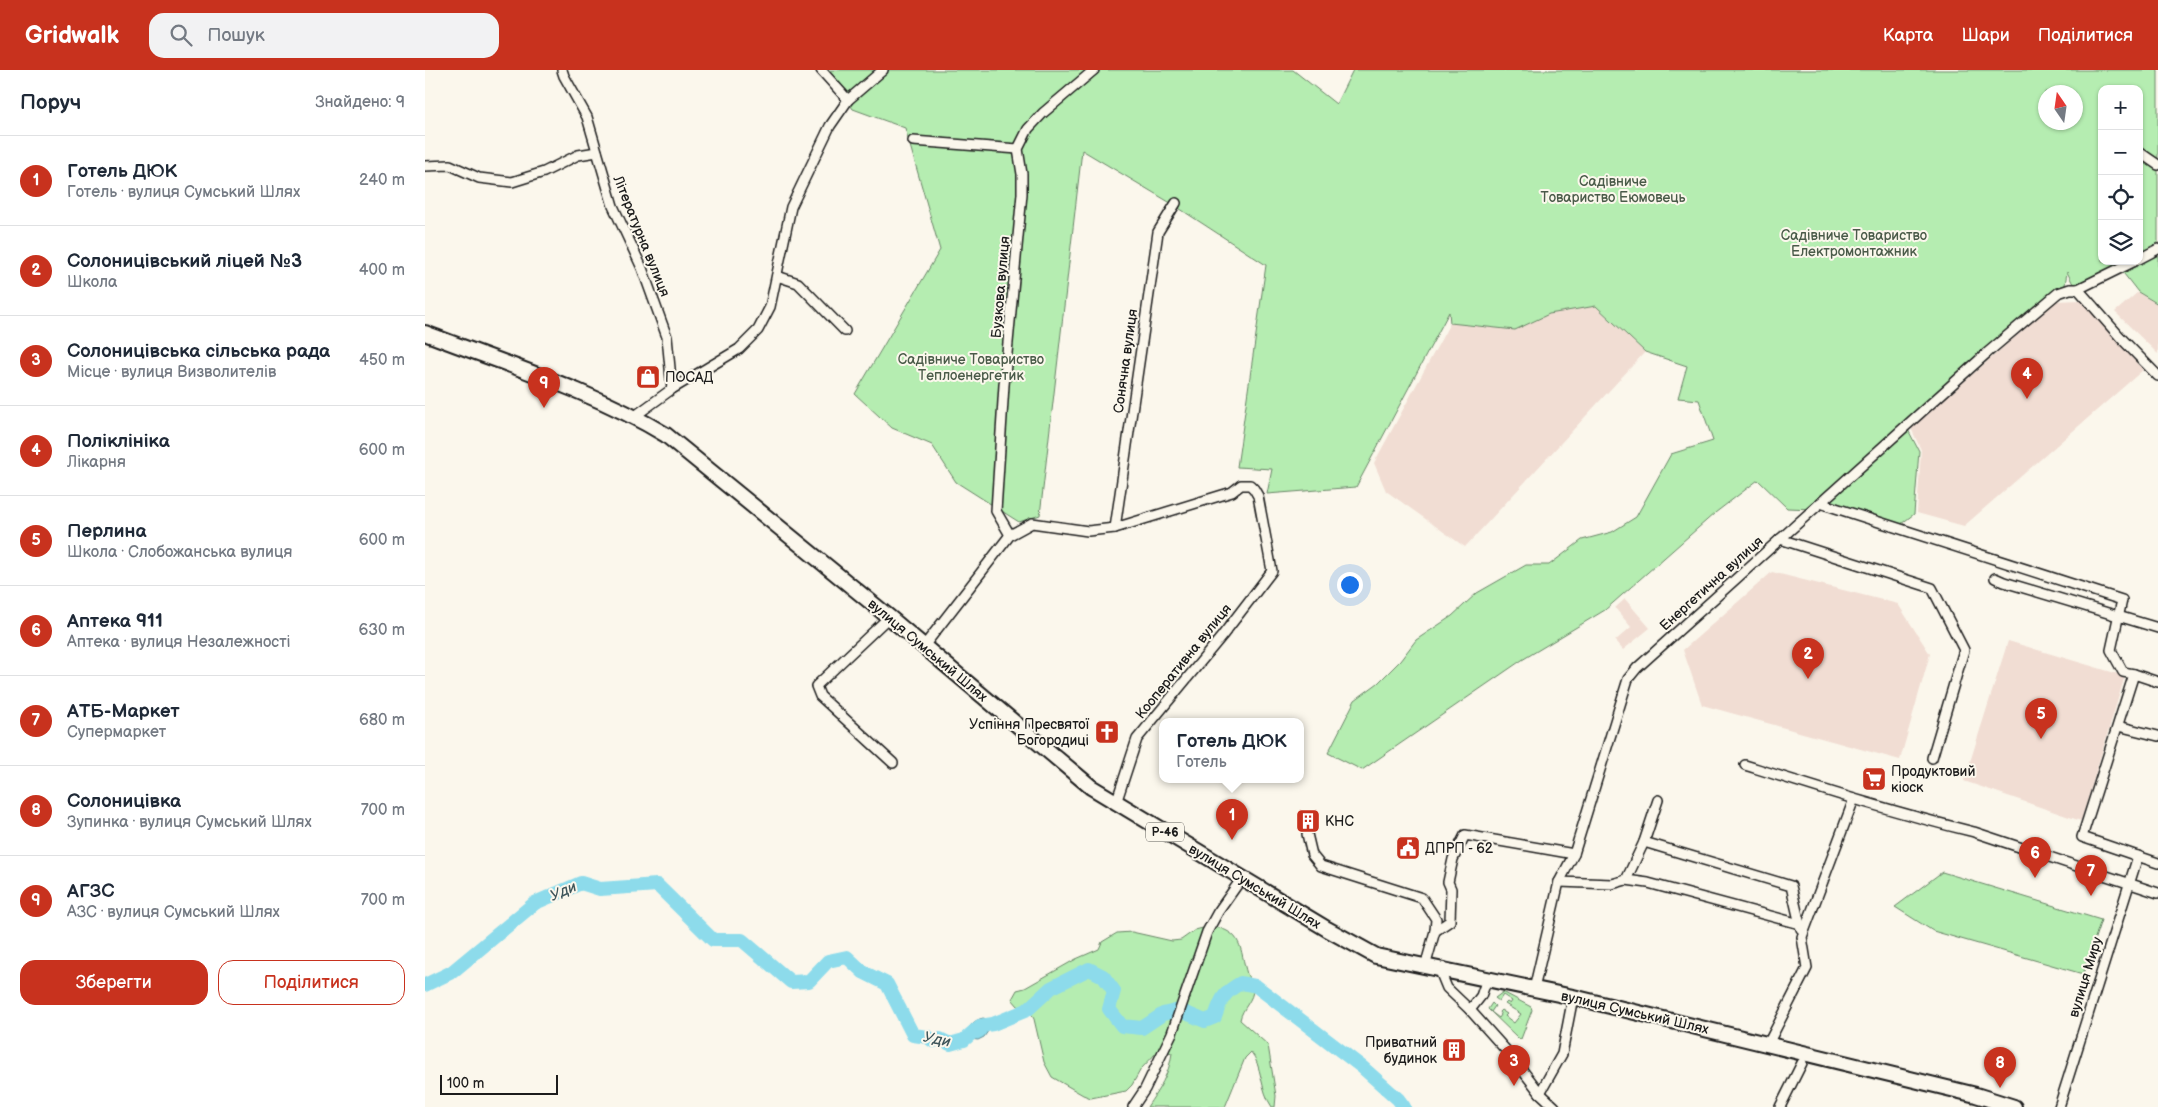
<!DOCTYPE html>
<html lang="uk">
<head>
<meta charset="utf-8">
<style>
  :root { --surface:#fff; --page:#f2f2f3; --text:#1f2937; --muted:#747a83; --line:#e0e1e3; --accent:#c8321e }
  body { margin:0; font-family:"Balsamiq Sans",sans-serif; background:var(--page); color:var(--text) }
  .controls { position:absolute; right:15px; top:15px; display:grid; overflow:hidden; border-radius:10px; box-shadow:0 1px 4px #0004 }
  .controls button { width:45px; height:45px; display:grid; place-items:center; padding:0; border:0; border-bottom:1px solid var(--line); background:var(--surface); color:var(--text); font:25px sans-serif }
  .compass { position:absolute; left:1613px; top:15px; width:45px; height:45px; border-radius:50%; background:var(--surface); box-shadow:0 1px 4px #0004; rotate:347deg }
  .scale { position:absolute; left:15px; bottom:12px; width:118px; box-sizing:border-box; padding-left:5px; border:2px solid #1c1c1c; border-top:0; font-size:14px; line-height:18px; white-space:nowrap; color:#1c1c1c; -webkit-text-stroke:4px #fbf7ec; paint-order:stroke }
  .you { position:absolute; left:924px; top:514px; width:18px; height:18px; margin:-12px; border:4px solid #fff; border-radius:50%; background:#1a73e8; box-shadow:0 0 0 8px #1a73e833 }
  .badge { display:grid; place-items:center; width:32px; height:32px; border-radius:50%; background:var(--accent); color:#fff; font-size:16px; font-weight:700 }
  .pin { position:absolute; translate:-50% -41px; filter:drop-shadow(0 1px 2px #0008) }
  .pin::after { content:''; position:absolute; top:26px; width:18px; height:15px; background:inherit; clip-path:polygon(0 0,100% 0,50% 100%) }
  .popup { position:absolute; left:734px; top:648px; width:145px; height:65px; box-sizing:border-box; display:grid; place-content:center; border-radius:10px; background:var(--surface); filter:drop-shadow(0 1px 4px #0005); font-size:16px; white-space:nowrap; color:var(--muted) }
  .popup b { font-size:19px; color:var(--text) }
  .popup::after { content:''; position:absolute; left:50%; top:100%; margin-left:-10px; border:10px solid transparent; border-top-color:var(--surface) }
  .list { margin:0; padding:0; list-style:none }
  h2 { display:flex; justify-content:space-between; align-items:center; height:65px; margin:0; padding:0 20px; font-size:21px }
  h2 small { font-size:16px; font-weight:400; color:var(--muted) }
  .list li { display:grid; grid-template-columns:32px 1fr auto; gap:15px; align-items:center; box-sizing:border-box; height:90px; padding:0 20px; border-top:1px solid var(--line) }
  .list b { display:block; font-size:19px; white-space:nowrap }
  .list p { margin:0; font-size:16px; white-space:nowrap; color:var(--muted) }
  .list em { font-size:16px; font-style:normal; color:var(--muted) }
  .actions { display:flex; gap:10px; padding:15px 20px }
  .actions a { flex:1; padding:11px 0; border:1px solid var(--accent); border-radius:15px; text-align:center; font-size:18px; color:var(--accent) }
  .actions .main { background:var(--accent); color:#fff }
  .icon { flex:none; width:28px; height:28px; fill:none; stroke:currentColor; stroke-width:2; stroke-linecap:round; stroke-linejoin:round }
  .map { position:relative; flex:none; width:1733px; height:1037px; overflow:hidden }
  header { display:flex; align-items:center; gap:30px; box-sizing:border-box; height:70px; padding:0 25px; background:var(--accent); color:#fff }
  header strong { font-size:24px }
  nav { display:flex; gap:28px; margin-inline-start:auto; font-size:18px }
  .search { width:350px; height:45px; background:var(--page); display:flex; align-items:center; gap:12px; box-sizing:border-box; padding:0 18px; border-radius:15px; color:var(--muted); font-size:19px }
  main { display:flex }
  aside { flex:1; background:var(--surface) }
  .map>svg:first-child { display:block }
</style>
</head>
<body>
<header>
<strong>Gridwalk</strong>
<div class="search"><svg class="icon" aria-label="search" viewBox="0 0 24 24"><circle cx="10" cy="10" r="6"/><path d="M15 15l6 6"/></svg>Пошук</div>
<nav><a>Карта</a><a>Шари</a><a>Поділитися</a></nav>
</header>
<main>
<aside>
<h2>Поруч<small>Знайдено: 9</small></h2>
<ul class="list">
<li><span class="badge">1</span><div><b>Готель ДЮК</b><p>Готель · вулиця Сумський Шлях</p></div><em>240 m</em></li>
<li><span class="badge">2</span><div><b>Солоницівський ліцей №3</b><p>Школа</p></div><em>400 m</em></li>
<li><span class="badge">3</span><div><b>Солоницівська сільська рада</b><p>Місце · вулиця Визволителів</p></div><em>450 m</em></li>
<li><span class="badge">4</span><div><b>Поліклініка</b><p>Лікарня</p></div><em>600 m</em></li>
<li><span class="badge">5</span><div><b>Перлина</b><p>Школа · Слобожанська вулиця</p></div><em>600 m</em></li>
<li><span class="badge">6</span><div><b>Аптека 911</b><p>Аптека · вулиця Незалежності</p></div><em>630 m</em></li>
<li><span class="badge">7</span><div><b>АТБ-Маркет</b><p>Супермаркет</p></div><em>680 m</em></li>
<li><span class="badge">8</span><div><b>Солоницівка</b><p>Зупинка · вулиця Сумський Шлях</p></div><em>700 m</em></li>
<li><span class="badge">9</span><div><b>АГЗС</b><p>АЗС · вулиця Сумський Шлях</p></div><em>700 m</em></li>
</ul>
<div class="actions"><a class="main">Зберегти</a><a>Поділитися</a></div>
</aside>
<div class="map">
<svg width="1733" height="1037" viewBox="0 0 1733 1037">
  <rect width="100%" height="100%" fill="#fbf7ec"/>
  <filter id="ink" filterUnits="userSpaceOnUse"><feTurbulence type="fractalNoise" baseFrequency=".02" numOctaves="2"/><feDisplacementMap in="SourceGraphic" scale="10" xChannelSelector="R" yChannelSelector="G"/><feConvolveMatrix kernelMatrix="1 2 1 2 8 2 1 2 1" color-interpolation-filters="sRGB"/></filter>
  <g filter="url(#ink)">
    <g fill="#f1ddd3">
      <polygon points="1713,222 1733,234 1733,284 1690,242"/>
      <polygon points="1656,230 1718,300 1539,456 1492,443 1496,380 1486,358 1631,231"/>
      <polygon points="1171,236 1220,282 1040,477 961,421 949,393 1025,253 1090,260 1124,244"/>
      <polygon points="1347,502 1473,534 1505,584 1475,690 1277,635 1258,580"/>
      <polygon points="1200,529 1225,558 1198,580 1190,571 1206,557 1190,538"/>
      <polygon points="1583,571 1700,606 1656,751 1539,711"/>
    </g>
    <g fill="#b5edb1" stroke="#688466" fill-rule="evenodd">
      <path d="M 402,0 L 868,0 L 911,34 L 928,0 L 1733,0 L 1733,234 L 1713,222 L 1692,195 L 1691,201 L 1649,216 L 1642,202 L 1640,215 L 1479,352 L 1494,381 L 1489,444 L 1476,454 L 1418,440 L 1362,438 L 1333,410 L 1290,443 L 1180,540 L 1097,590 L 937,700 L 903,683 L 930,630 L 953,613 L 975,591 L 991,570 L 1027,546 L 1052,523 L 1101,495 L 1124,495 L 1157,470 L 1187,462 L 1211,447 L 1246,384 L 1288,371 L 1274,330 L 1253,328 L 1262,296 L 1220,282 L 1171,236 L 1124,244 L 1090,260 L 1025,253 L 1024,242 L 931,417 L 842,424 L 847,399 L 812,397 L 841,195 L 749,135 L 657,80 L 615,445 L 594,452 L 531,412 L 507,375 L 467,358 L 430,324 L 515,180 L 480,58 L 428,39 ZM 1677,19 L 1714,19 L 1714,191 L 1677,191 ZM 1620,22 L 1650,22 L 1650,52 L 1620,52 Z"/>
      <polygon points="1517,802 1676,850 1658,904 1508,861 1470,837"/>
      <path d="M 786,856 C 819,862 814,878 822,904 C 824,909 828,913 828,918 C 829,930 817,938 815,950 L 843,975 L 851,1026 L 850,1037 L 847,1037 C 835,1020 837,995 826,982 L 820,988 L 800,1037 L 722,1037 C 734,1019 744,1005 747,983 L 734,980 L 716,999 L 707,1015 L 701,1021 L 666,1028 L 658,1025 L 627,1007 L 619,992 L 609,949 L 605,942 L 593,936 L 587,929 L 592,920 L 600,918 L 651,889 L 674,879 L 677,872 L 692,863 L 707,862 L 747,871 L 756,870 L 770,860 Z"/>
      <polygon points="1078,922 1106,937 1107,940 1096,969 1093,968 1063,939 1067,933 1070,936 1066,942 1074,948 1076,945 1074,942 1076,940 1082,944 1080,946 1089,953 1096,944 1080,934 1082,932 1085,934 1087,931 1078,925 1074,931 1070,928"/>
    </g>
    <path fill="#8ddbeb" stroke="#608f98" d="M 558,948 L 566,950 L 568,954 L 559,967 L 553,970 L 545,969 L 541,963 C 545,955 549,950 558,948 Z"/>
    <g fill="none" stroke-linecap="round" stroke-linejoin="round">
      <path stroke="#8ddbeb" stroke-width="14" d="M 0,915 L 27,902 L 110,833 L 156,813 L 175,819 L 232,815 L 288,870 L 317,870 L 366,912 L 384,911 L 403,891 L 422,887 L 438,902 L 462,914 L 488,965 L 503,967 L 508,971 L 515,969 L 525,974 L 539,970 L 555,956 L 568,954 L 602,940 L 626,918 L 664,899 L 678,906 L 689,921 L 684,939 L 697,956 L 717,958 L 738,944 L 754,940 L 780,951 L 790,947 C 796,929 799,922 816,913 L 831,916 L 937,997 L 973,1029 L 979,1037"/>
      <defs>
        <g id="minor">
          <polyline points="137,0 139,6 162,47 188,136 217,198 242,267 247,319"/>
          <polyline points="396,0 423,30"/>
          <polyline points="488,71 593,79"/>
          <polyline points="1714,82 1733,95"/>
          <polyline points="0,96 25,95 54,108 87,112 119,102 153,85 172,82"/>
          <polyline points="1714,189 1733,179"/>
          <polyline points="352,206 373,213 420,261"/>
          <polyline points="1653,219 1696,268 1733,306"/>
          <polyline points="210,346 247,319 314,279 333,260 345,237 366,137 405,56 423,30 458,0"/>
          <polyline points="1395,433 1697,530 1686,580 1698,602 1709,604 1657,767 1733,793"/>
          <polyline points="690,458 733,162 751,133"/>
          <polyline points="585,465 571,441 579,315 597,124 597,104 593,79 603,59 618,43 669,0"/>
          <polyline points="1355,469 1507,518 1539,580 1507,688"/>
          <polyline points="1570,508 1579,512 1733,558"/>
          <polyline points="464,547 391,616 395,626 468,693"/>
          <polyline points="499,576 585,465 607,453 663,461 690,458 807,422 816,415 825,415 829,419 833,426 847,501 797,566 712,669 691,733"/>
          <polyline points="1709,604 1733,612"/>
          <polyline points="1693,656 1733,666"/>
          <path d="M 1320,695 C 1396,719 1471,743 1549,762 L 1733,823"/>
          <polyline points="882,764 887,785 896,796 997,828 1011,849 1010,861 1000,897"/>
          <polyline points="1219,772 1366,816 1376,859"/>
          <polyline points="1201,810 1219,772 1233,730"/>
          <polyline points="1134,812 1187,814 1201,810 1223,813 1375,854"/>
          <polyline points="1010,861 1025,851 1026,819 1023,812 1028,789 1040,765 1149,784"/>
          <polyline points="1015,901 1022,918 1045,940 1088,988 1115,1023 1130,1037"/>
          <polyline points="1109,919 1134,812 1149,784 1203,609 1212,598 1562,283 1633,223 1645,219 1653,219 1710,191"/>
          <polyline points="1045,940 1056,926 1062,909"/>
          <polyline points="1343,974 1382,898 1377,867 1429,729"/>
          <polyline points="1115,1023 1137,984 1148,927"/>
          <polyline points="708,1037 720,1019 747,963 782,862 793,842 817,808"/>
          <polyline points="1355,1037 1377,993"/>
          <polyline points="1634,1037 1713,786"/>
        </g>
        <path id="primary" d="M 0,263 C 80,294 168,321 241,365 L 464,547 L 666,717 L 902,859 L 951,886 L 1148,927 L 1551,1025 L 1589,1037"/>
      </defs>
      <use href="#minor" stroke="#1c1c1c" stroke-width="12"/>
      <use href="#primary" stroke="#1c1c1c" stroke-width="18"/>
      <use href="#minor" stroke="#fbf7ec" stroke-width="9"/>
      <use href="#primary" stroke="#fbf7ec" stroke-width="14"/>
    </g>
  </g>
  <defs>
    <symbol id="shop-square" viewBox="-11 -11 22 22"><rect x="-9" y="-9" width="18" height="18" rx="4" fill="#c8321e" stroke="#fbf7ec"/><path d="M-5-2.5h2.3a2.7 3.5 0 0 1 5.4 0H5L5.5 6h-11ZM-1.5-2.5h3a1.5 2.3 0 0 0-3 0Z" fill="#fff"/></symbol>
    <symbol id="church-square" viewBox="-11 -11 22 22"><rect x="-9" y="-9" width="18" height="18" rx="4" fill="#c8321e" stroke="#fbf7ec"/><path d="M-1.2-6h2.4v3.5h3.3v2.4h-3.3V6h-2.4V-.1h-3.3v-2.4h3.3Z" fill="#fff"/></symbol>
    <symbol id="supermarket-square" viewBox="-11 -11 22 22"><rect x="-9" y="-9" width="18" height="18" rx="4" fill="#c8321e" stroke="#fbf7ec"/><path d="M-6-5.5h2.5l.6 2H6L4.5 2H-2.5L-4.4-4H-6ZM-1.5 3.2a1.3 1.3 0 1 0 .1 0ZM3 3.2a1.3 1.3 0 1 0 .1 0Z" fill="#fff"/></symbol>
    <symbol id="building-square" viewBox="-11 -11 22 22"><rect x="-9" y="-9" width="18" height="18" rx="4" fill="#c8321e" stroke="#fbf7ec"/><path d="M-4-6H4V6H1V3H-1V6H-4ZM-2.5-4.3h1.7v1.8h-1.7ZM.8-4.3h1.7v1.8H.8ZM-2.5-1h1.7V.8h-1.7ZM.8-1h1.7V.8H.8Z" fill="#fff"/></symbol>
    <symbol id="civic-square" viewBox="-11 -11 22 22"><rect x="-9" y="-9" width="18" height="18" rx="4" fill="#c8321e" stroke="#fbf7ec"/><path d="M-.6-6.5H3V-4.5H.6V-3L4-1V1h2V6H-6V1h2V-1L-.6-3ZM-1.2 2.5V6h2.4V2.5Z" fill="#fff"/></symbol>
  </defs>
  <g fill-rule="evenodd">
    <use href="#shop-square" x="209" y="293" width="28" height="28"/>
    <use href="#church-square" x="668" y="648" width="28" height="28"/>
    <use href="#supermarket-square" x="1435" y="695" width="28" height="28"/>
    <use href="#building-square" x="869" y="737" width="28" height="28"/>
    <use href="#civic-square" x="969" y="764" width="28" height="28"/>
    <use href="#building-square" x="1015" y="966" width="28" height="28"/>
  </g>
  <g text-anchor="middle" stroke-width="4" stroke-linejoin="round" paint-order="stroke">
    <rect fill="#fbf7ec" stroke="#5f5e5a" stroke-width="1" x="721" y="752.5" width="38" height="19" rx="4"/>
    <g font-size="12" font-weight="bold" fill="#1c1c1c">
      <text x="740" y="766">Р-46</text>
    </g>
    <g font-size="14" fill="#4a5b49" stroke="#fbf7ec">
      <text x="1188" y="116">Садівниче<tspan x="1188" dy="16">Товариство Еюмовець</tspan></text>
      <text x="1429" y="170">Садівниче Товариство<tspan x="1429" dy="16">Електромонтажник</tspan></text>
      <text x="546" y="294">Садівниче Товариство<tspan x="546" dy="16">Теплоенергетик</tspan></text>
    </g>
    <g font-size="14" fill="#1c1c1c" stroke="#fbf7ec">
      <text transform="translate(217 166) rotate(68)" y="5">Літературна вулиця</text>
      <text transform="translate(575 217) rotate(-85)" y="5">Бузкова вулиця</text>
      <text transform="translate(700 291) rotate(-82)" y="5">Сонячна вулиця</text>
      <text transform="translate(1286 513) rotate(-42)" y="5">Енергетична вулиця</text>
      <text transform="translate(503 580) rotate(40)" y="5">вулиця Сумський Шлях</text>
      <text transform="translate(758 591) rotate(-51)" y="5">Кооперативна вулиця</text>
      <text transform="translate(830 816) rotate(31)" y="5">вулиця Сумський Шлях</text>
      <text transform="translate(1660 907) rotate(-73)" y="5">вулиця Миру</text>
      <text transform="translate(1210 942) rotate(13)" y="5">вулиця Сумський Шлях</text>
    </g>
    <g font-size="14" fill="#1c1c1c" stroke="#fbf7ec" text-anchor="start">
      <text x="240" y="312">ПОСАД</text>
      <text x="664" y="659" text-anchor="end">Успіння Пресвятої<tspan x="664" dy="16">Богородиці</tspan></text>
      <text x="1466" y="706">Продуктовий<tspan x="1466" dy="16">кіоск</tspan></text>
      <text x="900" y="756">КНС</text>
      <text x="1000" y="783">ДПРП - 62</text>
      <text x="1012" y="977" text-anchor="end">Приватний<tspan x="1012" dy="16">будинок</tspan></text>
    </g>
    <g font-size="15" font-style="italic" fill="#3e555a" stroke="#fbf7ec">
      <text transform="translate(138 821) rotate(-23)" y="5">Уди</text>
      <text transform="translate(512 969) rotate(11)" y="5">Уди</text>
    </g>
  </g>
</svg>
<div class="controls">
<button>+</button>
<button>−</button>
<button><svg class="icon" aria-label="locate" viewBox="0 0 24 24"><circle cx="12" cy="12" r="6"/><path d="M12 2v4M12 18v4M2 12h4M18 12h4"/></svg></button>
<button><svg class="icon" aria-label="layers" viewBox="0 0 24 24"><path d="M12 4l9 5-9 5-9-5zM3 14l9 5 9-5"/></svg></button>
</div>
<svg class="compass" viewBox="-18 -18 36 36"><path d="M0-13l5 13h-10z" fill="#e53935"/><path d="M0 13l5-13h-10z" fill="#747a83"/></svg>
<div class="scale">100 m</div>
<div class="you"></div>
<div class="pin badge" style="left:807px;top:770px">1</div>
<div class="popup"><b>Готель ДЮК</b>Готель</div>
<div class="pin badge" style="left:1383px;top:609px">2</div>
<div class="pin badge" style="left:1089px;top:1016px">3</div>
<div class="pin badge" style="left:1602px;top:329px">4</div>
<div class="pin badge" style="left:1616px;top:669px">5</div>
<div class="pin badge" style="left:1610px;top:808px">6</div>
<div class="pin badge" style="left:1666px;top:826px">7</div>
<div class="pin badge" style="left:1575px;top:1018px">8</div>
<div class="pin badge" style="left:119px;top:338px">9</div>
</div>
</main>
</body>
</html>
